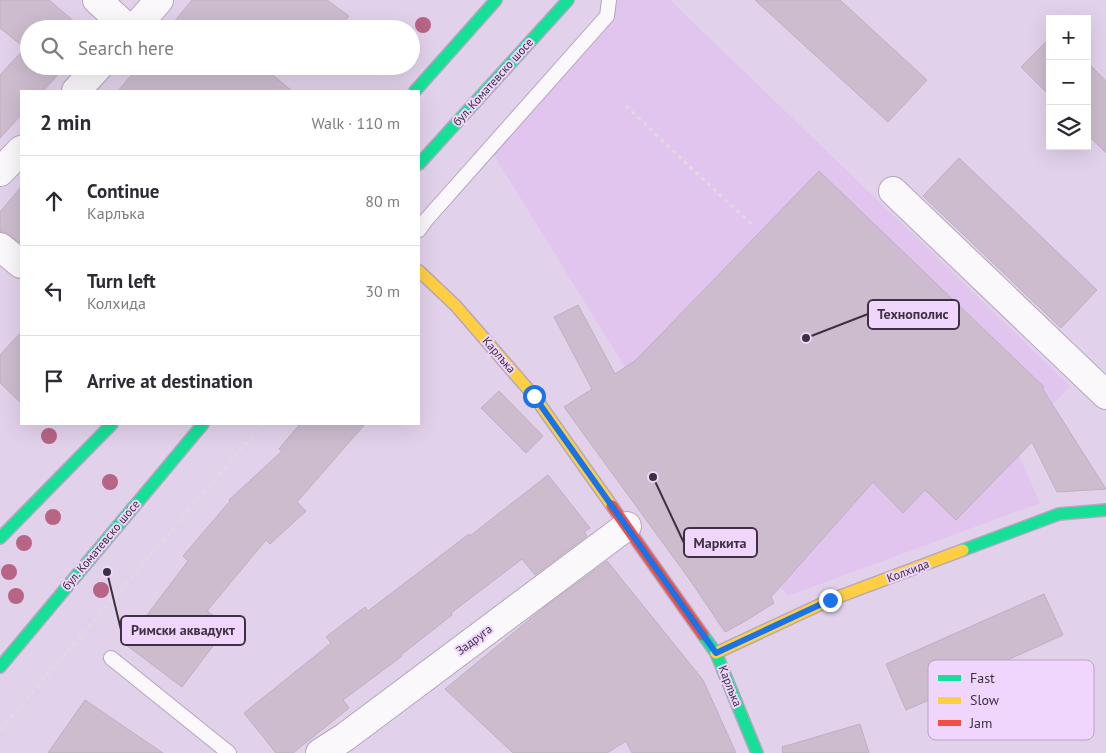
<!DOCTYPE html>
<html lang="en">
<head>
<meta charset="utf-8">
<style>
  :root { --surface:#fff; --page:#f2f2f3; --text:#2b2b33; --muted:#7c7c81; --line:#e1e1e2 }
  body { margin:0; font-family:"PT Sans",sans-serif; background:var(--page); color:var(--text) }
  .controls { position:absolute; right:15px; top:15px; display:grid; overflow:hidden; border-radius:0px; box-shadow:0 5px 20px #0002 }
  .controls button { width:45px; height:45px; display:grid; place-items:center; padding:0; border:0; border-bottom:1px solid var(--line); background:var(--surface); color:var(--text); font:25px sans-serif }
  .stop { position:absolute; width:15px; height:15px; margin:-11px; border:4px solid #1a73e8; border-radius:50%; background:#fff }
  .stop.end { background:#1a73e8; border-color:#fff; box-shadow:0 1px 5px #0008 }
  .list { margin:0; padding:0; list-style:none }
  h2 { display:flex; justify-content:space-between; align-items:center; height:65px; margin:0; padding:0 20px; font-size:21px }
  h2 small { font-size:16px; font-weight:400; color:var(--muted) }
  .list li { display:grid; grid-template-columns:32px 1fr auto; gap:15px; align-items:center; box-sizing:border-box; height:90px; padding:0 20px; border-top:1px solid var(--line) }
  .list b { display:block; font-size:19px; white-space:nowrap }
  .list p { margin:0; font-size:16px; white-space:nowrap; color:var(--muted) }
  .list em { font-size:16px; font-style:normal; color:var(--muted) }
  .icon { flex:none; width:28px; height:28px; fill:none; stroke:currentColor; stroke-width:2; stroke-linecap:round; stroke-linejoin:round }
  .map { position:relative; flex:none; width:1106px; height:753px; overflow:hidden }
  .search { position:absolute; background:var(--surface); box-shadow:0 5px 20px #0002; left:20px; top:20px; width:400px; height:55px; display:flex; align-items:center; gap:12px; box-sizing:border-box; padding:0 18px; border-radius:28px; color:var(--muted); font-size:19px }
  .panel { position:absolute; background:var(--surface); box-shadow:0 5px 20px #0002; left:20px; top:90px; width:400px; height:335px; border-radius:0px }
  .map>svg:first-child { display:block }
</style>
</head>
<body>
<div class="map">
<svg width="1106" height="753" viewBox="0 0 1106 753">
  <rect width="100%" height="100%" fill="#e2d1eb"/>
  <polygon fill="#e1c5ee" points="618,0 670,0 1070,386 1015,447 1040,503 788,596 694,479 492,152"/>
  <g fill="#ccbcce" stroke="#bfafc1">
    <polygon points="0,0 49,0 83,29 29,29 29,66 66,66 43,91 21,91 21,115 0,138 0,75 25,48 0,28"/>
    <polygon points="192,0 327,0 349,16 339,29 168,29"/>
    <polygon points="755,0 840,0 927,80 888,122"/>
    <polygon points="1050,38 1050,96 1021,67"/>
    <polygon points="1087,62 1106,81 1106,153 1087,134"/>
    <polygon points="139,66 262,66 292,91 118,91"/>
    <polygon points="959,158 1097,290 1061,328 923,196"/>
    <polygon points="819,171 1044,387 1042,388 1106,489 1057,492 1032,442 956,520 925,490 903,513 873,482 771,597 774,603 742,623 725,632 690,580 564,407 592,389 554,317 578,305 615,374 636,360"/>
    <polygon points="21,187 21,244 10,235 0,231 0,212"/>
    <polygon points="21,332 21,403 0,383 0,355"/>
    <polygon points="499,391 543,436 526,453 481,408"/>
    <polygon points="300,424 365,424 297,502 306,511 270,544 266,540 207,611 228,626 182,687 125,644 188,561 183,556 230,501 229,500 282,451 279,449"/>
    <polygon points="548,475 590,528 584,532 587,536 535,575 522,559 451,613 452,615 401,655 402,656 343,700 349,708 293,753 276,753 244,713 331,643 326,637 365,607 368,611 469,534 470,536"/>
    <polygon points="607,561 703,680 736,753 632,753 626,741 607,753 513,753 445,689 546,606"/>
    <polygon points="1044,594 1063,635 943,689 945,693 906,710 886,664"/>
    <polygon points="85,700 163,753 48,753"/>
    <polygon points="860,724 869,753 783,753 782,747"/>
  </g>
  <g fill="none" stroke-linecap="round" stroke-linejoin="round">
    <defs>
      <g id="lane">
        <polyline points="419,230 426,220 607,16 609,0"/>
        <polyline points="111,658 229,753"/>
      </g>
      <g id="street">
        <polyline points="97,0 129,29"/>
        <polyline points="134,29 159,0"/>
        <polyline points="76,91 99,66"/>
        <polyline points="0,172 21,150"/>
        <polyline points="893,191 1106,395"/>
        <polyline points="0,247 21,264"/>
        <polyline points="320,753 345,737 627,526"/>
      </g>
      <g id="fast">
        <polyline points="415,91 496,0"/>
        <polyline points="419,164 568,0"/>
        <polyline points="0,538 112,424"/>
        <polyline points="963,550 1059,514 1106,510"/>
        <polyline points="703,635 716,653 757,753"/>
        <polyline points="0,667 203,424"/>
      </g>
      <g id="slow">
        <polyline points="419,271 456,306 534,396 612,506"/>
        <polyline points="716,653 830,600 963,550"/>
      </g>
      <polyline id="jam" points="612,506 703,635"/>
    </defs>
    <use href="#lane" stroke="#b4a6bb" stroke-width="16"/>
    <use href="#street" stroke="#b4a6bb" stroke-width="30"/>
    <use href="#fast" stroke="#b4a6bb" stroke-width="14"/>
    <use href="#slow" stroke="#b4a6bb" stroke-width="14"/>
    <use href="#jam" stroke="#b4a6bb" stroke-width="14"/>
    <g stroke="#dfd9e2" stroke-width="3" stroke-dasharray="4 4" stroke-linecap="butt">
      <polyline points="626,106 725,200 754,226"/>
      <polyline points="80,637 94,646"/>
      <polyline points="0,730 263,424"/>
    </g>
    <use href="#lane" stroke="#fbf8fc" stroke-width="14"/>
    <use href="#street" stroke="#fbf8fc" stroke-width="28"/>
    <use href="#fast" stroke="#16e098" stroke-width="11"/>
    <use href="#slow" stroke="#ffcf43" stroke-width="11"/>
    <use href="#jam" stroke="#f24e42" stroke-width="11"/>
  </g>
  <g fill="#b76485">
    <circle cx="423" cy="25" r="8"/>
    <circle cx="49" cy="436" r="8"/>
    <circle cx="110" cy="482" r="8"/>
    <circle cx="53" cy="517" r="8"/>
    <circle cx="24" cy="543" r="8"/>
    <circle cx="9" cy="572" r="8"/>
    <circle cx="101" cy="590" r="8"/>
    <circle cx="16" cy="596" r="8"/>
  </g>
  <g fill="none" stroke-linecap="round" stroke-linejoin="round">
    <polyline stroke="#1a73e8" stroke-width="6" points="534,396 716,653 830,600"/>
  </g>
  <g text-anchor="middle" stroke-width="4" stroke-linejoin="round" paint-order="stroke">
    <g font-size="12" fill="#3d3043" stroke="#f0d6fc">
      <text transform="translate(493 82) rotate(-48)" y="4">бул. Коматевско шосе</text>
      <text transform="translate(499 355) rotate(49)" y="4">Карлъка</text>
      <text transform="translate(101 545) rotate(-50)" y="4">бул. Коматевско шосе</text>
      <text transform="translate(908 571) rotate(-21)" y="4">Колхида</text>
      <text transform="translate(474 640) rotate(-37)" y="4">Задруга</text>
      <text transform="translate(730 686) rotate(68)" y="4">Карлъка</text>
    </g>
  </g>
  <rect x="928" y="660" width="166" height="80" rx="8" fill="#f0d6fc" stroke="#baa4c4" stroke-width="1"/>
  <rect x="938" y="675" width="23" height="6" fill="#16e098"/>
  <rect x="938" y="697" width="23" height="7" fill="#ffcf43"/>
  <rect x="938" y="720" width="23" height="6" fill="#f24e42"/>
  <g font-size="14" fill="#3d3043">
    <text x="970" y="683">Fast</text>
    <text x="970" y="705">Slow</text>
    <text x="970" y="728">Jam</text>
  </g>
  <path fill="none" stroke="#3d3043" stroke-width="2" d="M806 338L868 314M653 477L684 543M107 572L121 630"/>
  <g fill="#3d3043" stroke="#f0d6fc" stroke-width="2">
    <circle cx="806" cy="338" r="5"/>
    <circle cx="653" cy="477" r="5"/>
    <circle cx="107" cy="572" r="5"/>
  </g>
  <g fill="#f0d6fc" stroke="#3d3043" stroke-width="2">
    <rect x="868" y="300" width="91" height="29" rx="5"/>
    <rect x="684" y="528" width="73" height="29" rx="5"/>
    <rect x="121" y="616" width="124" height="29" rx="5"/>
  </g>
  <g font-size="14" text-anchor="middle" font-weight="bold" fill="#3d3043">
    <text x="913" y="319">Технополис</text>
    <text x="720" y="548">Маркита</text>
    <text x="183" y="635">Римски аквадукт</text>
  </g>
</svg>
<div class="controls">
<button>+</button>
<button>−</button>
<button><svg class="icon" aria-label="layers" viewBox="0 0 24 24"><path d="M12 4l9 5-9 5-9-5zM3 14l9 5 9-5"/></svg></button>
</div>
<div class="stop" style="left:534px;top:396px"></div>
<div class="stop end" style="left:830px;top:600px"></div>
<div class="search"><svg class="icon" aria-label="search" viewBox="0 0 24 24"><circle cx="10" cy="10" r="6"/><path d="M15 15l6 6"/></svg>Search here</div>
<section class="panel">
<h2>2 min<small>Walk · 110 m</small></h2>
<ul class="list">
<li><svg class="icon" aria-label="ahead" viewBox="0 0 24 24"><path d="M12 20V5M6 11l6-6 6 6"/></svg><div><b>Continue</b><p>Карлъка</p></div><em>80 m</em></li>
<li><svg class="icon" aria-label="left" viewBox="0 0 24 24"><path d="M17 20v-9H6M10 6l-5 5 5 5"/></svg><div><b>Turn left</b><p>Колхида</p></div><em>30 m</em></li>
<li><svg class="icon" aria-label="arrive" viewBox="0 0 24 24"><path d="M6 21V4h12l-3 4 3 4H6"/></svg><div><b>Arrive at destination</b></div></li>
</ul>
</section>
</div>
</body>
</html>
